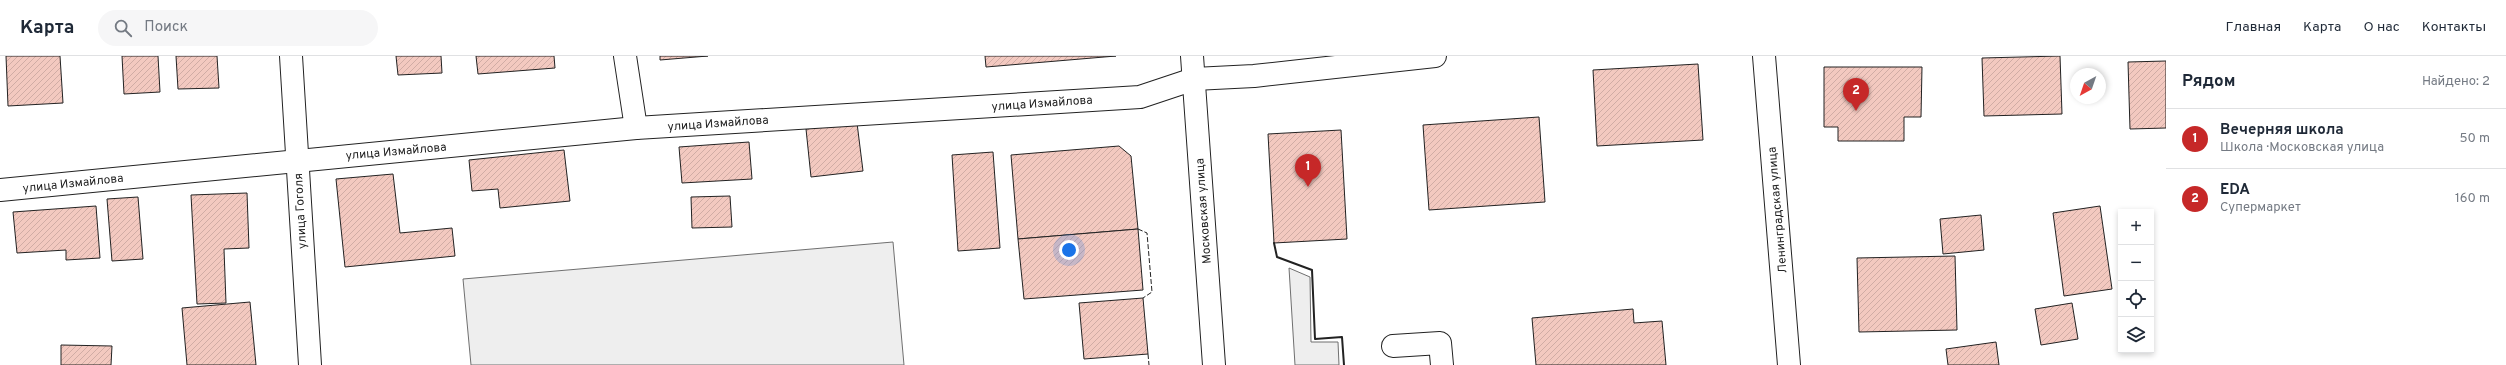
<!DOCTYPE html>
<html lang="ru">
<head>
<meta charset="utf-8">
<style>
  :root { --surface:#fff; --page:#f6f6f7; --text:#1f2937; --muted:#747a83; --line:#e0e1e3; --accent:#c62828 }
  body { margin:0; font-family:Overpass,sans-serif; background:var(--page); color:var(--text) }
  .controls { position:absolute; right:12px; bottom:12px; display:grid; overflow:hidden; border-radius:0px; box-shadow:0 2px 6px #0003 }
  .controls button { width:36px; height:36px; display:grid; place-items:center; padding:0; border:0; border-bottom:1px solid var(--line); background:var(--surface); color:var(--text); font:20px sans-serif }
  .compass { position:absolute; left:2070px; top:12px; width:36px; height:36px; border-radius:50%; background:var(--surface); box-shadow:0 2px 6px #0003; rotate:220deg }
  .you { position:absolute; left:1069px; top:194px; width:14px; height:14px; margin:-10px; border:3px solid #fff; border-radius:50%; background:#1a73e8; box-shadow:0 0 0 6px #1a73e833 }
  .badge { display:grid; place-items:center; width:26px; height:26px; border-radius:50%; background:var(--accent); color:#fff; font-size:13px; font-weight:700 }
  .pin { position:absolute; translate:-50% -33px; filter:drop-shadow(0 1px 2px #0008) }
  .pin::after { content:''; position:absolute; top:21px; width:14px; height:12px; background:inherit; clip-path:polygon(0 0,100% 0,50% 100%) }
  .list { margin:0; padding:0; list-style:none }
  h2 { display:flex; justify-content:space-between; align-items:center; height:52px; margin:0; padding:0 16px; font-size:17px }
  h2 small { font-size:13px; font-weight:400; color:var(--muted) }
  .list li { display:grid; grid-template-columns:26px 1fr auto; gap:12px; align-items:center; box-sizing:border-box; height:60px; padding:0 16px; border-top:1px solid var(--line) }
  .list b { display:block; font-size:15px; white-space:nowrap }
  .list p { margin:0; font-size:13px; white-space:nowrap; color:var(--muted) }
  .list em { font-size:13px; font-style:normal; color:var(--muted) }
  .icon { flex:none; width:22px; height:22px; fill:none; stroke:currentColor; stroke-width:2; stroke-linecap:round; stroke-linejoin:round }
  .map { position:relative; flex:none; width:2166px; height:309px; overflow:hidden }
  header { display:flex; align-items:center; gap:24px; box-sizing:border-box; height:56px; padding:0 20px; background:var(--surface); border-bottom:1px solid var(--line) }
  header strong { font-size:19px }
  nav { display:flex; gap:22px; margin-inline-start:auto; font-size:14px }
  .search { width:280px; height:36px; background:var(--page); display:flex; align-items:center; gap:10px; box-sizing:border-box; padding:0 14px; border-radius:22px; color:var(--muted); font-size:15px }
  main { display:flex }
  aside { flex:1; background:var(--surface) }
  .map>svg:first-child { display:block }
</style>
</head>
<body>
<header>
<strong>Карта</strong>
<div class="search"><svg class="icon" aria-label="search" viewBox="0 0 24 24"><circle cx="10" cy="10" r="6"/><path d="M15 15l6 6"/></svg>Поиск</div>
<nav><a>Главная</a><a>Карта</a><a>О нас</a><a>Контакты</a></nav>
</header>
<main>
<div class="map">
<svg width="2166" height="309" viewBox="0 0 2166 309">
  <defs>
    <pattern id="building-hatch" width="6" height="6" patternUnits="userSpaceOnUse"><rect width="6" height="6" fill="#f3c9c0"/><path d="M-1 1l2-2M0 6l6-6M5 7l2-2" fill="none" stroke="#d0aca5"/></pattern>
  </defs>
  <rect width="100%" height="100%" fill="#fff"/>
  <g fill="#eee" stroke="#6f6f6f">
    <polygon points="893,186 904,309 471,309 463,223"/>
    <polygon points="1289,212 1310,221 1311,286 1338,286 1339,309 1295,309"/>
  </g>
  <g fill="url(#building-hatch)" stroke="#222">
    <polygon points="6,0 60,0 63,47 8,50"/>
    <polygon points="122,0 158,0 160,36 124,38"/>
    <polygon points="176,0 217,0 219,32 178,33"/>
    <polygon points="396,0 441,0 442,17 398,19"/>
    <polygon points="476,0 554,0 555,12 478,18"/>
    <polygon points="660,0 708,0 660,4"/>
    <polygon points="985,0 1116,0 986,11"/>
    <polygon points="2060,0 2062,58 1984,60 1982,2"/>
    <polygon points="2166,5 2166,72 2130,73 2128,6"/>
    <polygon points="1698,8 1703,84 1597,90 1593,14"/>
    <polygon points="1824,11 1922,11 1921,61 1904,61 1904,85 1838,85 1838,71 1824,71"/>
    <polygon points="1539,61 1545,146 1429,154 1423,69"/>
    <polygon points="857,67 863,115 811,121 806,73"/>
    <polygon points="1341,74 1347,183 1274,187 1268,78"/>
    <polygon points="749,86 752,123 682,127 679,91"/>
    <polygon points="1119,90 1131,100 1138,173 1018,183 1011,99"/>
    <polygon points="564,94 570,145 500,152 498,133 472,135 469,104"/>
    <polygon points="993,96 1000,192 958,195 952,99"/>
    <polygon points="393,118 400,177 452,172 455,200 345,211 336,123"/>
    <polygon points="247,137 249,192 224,193 226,247 197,248 191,139"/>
    <polygon points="730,140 732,171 692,172 691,141"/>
    <polygon points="138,141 143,203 112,205 107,143"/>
    <polygon points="96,150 100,202 66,204 66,194 17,197 13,156"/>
    <polygon points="2100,150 2112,233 2064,240 2053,157"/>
    <polygon points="1981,159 1984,194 1943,198 1940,163"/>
    <polygon points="1138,173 1143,234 1024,243 1018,183"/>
    <polygon points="1955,200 1957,274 1859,276 1857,202"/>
    <polygon points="1143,242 1148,298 1084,303 1079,247"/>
    <polygon points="250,246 256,309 187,309 182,252"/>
    <polygon points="2072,247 2078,283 2041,289 2035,253"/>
    <polygon points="1633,253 1634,267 1662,265 1666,309 1536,309 1532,262"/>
    <polygon points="1996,286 1999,309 1948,309 1946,293"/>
    <polygon points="61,289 112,290 111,309 61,309"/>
  </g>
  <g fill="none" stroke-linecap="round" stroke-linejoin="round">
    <defs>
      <g id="minor">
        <polyline points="291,0 310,309"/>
        <polyline points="625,0 636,72"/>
        <polyline points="1764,0 1789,309"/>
        <polyline points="0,134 636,72 1140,41 1194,23 1254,20 1435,0"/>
        <polyline points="1393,290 1440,287 1442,309"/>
      </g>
      <polyline id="major" points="1192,0 1214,309"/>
    </defs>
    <use href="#minor" stroke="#222" stroke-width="24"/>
    <use href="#major" stroke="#222" stroke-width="24"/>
    <use href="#minor" stroke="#fff" stroke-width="22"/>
    <use href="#major" stroke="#fff" stroke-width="22"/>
    <g stroke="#222" stroke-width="1" stroke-dasharray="5 2" stroke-linecap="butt">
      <polyline points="1138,173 1147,177 1152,236 1143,242"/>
      <polyline points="1148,298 1149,309"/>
    </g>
    <polyline stroke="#222" stroke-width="2" points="1274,187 1277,201 1312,214 1315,283 1342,281 1344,309"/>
  </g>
  <g text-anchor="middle" stroke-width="3" stroke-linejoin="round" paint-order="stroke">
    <g font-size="12" fill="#222" stroke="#fff">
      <text transform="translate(1042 47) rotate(-4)" y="4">улица Измайлова</text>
      <text transform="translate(718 67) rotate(-4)" y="4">улица Измайлова</text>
      <text transform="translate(396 95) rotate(-5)" y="4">улица Измайлова</text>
      <text transform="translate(73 127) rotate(-6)" y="4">улица Измайлова</text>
      <text transform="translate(1777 154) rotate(-95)" y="4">Ленинградская улица</text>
      <text transform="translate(300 155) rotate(-93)" y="4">улица Гоголя</text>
      <text transform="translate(1203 155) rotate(-94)" y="4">Московская улица</text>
    </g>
  </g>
</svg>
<div class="controls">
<button>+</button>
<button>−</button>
<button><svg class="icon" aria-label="locate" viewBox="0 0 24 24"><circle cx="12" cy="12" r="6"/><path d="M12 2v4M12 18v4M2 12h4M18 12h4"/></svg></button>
<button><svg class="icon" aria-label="layers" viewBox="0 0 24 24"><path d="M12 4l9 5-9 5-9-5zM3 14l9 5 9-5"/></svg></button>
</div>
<svg class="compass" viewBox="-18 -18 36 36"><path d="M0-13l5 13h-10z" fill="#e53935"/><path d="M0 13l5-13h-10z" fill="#747a83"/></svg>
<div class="you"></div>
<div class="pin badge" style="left:1308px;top:131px">1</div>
<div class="pin badge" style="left:1856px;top:55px">2</div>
</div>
<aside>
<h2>Рядом<small>Найдено: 2</small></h2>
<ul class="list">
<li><span class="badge">1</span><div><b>Вечерняя школа</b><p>Школа · Московская улица</p></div><em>50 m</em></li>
<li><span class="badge">2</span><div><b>EDA</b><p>Супермаркет</p></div><em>160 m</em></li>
</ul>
</aside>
</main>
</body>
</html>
